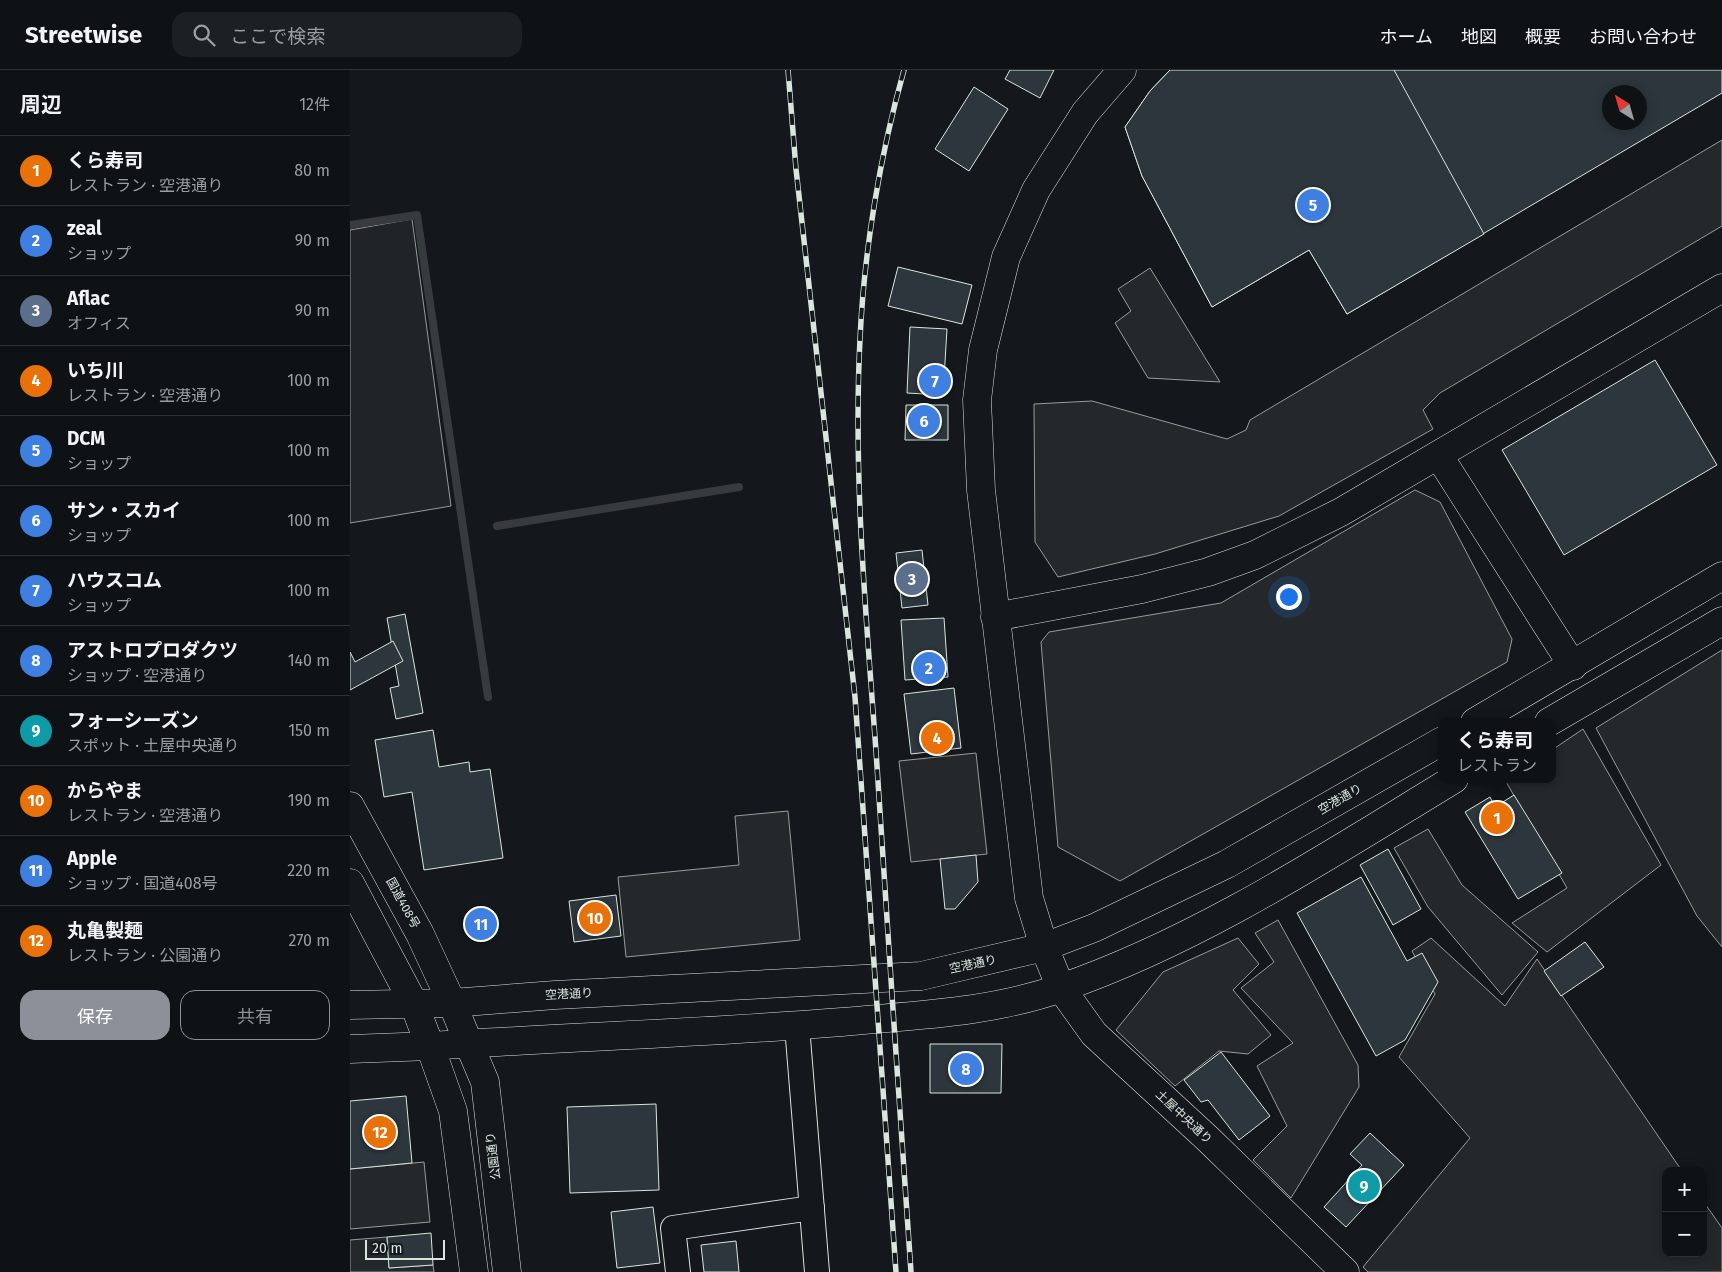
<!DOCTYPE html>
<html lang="ja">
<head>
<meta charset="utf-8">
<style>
  :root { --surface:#0f1215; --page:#1d2022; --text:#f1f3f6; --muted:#9b9ea0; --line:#2f3234; --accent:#8c9099 }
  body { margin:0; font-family:"Fira Sans","Noto Sans JP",sans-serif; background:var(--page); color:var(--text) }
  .controls { position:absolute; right:15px; bottom:15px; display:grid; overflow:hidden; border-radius:10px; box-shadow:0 2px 12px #0003 }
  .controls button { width:45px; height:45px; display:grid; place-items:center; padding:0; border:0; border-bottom:1px solid var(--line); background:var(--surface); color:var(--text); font:25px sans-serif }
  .compass { position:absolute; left:1252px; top:15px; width:45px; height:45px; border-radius:50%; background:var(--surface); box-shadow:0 2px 12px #0003; rotate:323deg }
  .scale { position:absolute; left:15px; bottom:12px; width:80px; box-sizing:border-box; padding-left:5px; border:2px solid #d8e6dc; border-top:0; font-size:14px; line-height:18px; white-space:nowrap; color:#d8e6dc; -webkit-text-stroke:4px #14181c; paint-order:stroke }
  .you { position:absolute; left:938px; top:526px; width:18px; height:18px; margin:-12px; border:4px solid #fff; border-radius:50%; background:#1a73e8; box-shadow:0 0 0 8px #1a73e833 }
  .badge { display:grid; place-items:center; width:32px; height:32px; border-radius:50%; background:var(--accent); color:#fff; font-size:16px; font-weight:700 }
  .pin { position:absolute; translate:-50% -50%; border:2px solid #fff; box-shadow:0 1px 5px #0006 }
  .popup { position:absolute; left:1088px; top:648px; width:118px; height:65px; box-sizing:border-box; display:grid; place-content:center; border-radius:10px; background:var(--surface); filter:drop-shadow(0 1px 4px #0005); font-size:16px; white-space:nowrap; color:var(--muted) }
  .popup b { font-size:19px; color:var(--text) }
  .popup::after { content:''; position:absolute; left:50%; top:100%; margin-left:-10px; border:10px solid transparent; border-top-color:var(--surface) }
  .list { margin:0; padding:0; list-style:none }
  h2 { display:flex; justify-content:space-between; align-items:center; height:65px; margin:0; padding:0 20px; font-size:21px }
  h2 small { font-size:16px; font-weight:400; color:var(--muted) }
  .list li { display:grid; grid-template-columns:32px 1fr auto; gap:15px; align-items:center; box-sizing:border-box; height:70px; padding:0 20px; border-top:1px solid var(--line) }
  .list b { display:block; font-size:19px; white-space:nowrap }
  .list p { margin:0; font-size:16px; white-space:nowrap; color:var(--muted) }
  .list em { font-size:16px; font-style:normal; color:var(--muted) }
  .actions { display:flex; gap:10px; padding:15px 20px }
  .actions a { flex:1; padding:11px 0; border:1px solid var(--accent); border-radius:15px; text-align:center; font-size:18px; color:var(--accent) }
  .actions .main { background:var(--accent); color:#fff }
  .icon { flex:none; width:28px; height:28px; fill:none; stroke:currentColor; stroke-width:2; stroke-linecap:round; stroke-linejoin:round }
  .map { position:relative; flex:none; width:1372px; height:1202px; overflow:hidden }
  header { display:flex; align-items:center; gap:30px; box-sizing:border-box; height:70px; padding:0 25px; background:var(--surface); border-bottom:1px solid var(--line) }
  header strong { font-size:24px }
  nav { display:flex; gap:28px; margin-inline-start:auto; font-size:18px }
  .search { width:350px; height:45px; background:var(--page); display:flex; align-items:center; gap:12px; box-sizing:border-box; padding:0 18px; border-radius:15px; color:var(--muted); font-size:19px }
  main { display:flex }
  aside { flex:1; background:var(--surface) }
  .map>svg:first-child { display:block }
</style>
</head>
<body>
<header>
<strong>Streetwise</strong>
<div class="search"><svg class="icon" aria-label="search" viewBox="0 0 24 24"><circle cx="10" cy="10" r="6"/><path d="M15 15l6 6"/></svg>ここで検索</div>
<nav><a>ホーム</a><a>地図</a><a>概要</a><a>お問い合わせ</a></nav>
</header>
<main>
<aside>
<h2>周辺<small>12件</small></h2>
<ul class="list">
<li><span class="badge" style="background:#e8710a">1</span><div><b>くら寿司</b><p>レストラン · 空港通り</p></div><em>80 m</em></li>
<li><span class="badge" style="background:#3f7fe0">2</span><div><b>zeal</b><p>ショップ</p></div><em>90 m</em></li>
<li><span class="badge" style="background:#5c6f8a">3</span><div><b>Aflac</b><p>オフィス</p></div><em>90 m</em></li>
<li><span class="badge" style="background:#e8710a">4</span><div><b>いち川</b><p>レストラン · 空港通り</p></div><em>100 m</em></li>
<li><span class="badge" style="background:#3f7fe0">5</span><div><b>DCM</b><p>ショップ</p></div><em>100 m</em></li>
<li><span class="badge" style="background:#3f7fe0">6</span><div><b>サン・スカイ</b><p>ショップ</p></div><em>100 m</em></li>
<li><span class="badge" style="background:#3f7fe0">7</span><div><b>ハウスコム</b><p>ショップ</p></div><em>100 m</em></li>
<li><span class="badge" style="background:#3f7fe0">8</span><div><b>アストロプロダクツ</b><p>ショップ · 空港通り</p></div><em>140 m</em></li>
<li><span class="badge" style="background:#0f9aa8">9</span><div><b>フォーシーズン</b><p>スポット · 土屋中央通り</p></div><em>150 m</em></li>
<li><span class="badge" style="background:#e8710a">10</span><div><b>からやま</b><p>レストラン · 空港通り</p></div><em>190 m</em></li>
<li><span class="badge" style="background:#3f7fe0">11</span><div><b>Apple</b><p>ショップ · 国道408号</p></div><em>220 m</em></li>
<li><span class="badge" style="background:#e8710a">12</span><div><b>丸亀製麺</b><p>レストラン · 公園通り</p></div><em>270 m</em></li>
</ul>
<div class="actions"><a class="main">保存</a><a>共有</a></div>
</aside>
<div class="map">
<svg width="1372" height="1202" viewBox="0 0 1372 1202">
  <rect width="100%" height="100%" fill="#14181c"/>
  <polygon fill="#202428" stroke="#939e99" points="62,149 101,436 0,453 0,160"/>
  <g fill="#24282b" stroke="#939e99">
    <polygon points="1372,70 1372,156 1090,323 1073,340 1083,359 929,446 805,484 708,507 685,472 684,334 742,331 877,369 896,360 900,350"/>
    <polygon points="800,198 870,312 798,308 765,253 781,241 768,219"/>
    <polygon points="1065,420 1090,432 1162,569 1157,592 770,811 708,777 691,572 699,562 871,533"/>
    <polygon points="1372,580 1372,877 1347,846 1246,658"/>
    <polygon points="1233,659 1311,795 1197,882 1162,853 1217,818 1155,710 1202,709 1202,680"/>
    <polygon points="626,683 637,784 561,792 549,691"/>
    <polygon points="438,741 450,870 276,887 268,807 389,795 385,746"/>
    <polygon points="1078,759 1112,815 1188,882 1152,925 1078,837 1044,778"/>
    <polygon points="928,850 1008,995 1009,1017 941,1128 903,1090 937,1056 907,996 943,973 891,918 924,892 905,863"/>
    <polygon points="888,868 909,894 883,920 921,965 898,984 869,981 825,1016 766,960 813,902"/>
    <polygon points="1081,868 1155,936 1187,889 1332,1101 1316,1101 1316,1183 1353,1183 1353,1131 1372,1158 1372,1202 1018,1202 1013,1197 1120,1068 1049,987 1085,924 1062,881"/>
    <polygon points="74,1092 80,1152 0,1159 0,1099"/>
    <polygon points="37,1167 39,1198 83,1195 84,1202 0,1202 0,1170"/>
  </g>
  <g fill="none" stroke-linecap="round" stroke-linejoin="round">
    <g stroke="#363b3e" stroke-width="8">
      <polyline points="0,155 67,145 138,627"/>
      <polyline points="147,456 389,417"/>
    </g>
  </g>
  <g fill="#2c363c" stroke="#d8e6dc" fill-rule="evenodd">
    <polygon points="660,0 704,0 690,28 655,9"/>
    <path d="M 820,0 L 1372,0 L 1372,23 L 997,244 L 959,180 L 862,237 L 792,106 L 775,57 L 800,21 ZM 1260,22 L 1290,22 L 1290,52 L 1260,52 Z"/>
    <polygon points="820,0 1044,0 1134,164 997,244 959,180 862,237 792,106 775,57 800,21"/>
    <polygon points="624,17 658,39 619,101 585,79"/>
    <polygon points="548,197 622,215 612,254 538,236"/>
    <polygon points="560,257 597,259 593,325 557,323"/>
    <polygon points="1305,290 1367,395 1214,485 1152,380"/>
    <polygon points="556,335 598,335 598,370 555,370"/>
    <polygon points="572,480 578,535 552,538 546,483"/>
    <polygon points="55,544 73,643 46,649 40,618 49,616 37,548"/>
    <polygon points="594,548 598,607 555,610 551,550"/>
    <polygon points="43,571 53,591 0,620 0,582 5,592"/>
    <polygon points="604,618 611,678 561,684 554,624"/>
    <polygon points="83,660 89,697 119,692 120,702 140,699 153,788 74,800 62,722 34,727 25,670"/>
    <polygon points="1164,725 1212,803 1168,829 1115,742 1140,727 1145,737"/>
    <polygon points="1038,779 1071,839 1043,855 1010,795"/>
    <polygon points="626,785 628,812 605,839 595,839 590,789"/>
    <polygon points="1011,807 1057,891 1072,883 1088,912 1055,970 1026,986 947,843"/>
    <polygon points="266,825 271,866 224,872 219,831"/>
    <polygon points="1235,872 1254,897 1211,926 1194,901"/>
    <polygon points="580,974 652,974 651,1023 580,1023"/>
    <polygon points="871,982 920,1046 889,1070 858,1030 851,1032 834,1010"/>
    <polygon points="56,1026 62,1093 0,1099 0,1031"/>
    <polygon points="306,1034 309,1120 220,1123 217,1037"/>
    <polygon points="1020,1063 1054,1095 996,1157 974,1137 1012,1095 1000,1084"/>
    <polygon points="303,1137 310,1193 267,1198 261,1142"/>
    <polygon points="81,1163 83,1195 39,1198 37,1167"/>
    <polygon points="386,1171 389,1202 354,1202 351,1175"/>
  </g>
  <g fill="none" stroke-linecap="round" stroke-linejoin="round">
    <defs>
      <g id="street">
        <polyline points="447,956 467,1202"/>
        <polyline points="328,1202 323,1158 462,1138"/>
      </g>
      <g id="secondary">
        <polyline points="1089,386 1223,596"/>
        <polyline points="645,547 792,519 858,502 905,485 991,442 1372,218"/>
        <polyline points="694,877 679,828 631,420 627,330 633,280 656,187 686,120 735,43 772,0"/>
        <polyline points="119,974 135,1012 157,1202"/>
        <polyline points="80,976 103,1041 124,1202"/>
      </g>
      <g id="primary">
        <polyline points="694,877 711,918 744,964 858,1069 995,1202"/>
        <polyline points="0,935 102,933 119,974"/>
        <polyline points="0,979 80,976"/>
      </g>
      <g id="highway">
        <polyline points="1125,652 1372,506"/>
        <polyline points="1199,652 1372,551"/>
        <polyline points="0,736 70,864 102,933 205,925 571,906 694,877 744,858 877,794 1092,671"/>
        <path d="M 0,813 L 64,934 L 80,976 C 218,967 355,963 492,952 C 566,945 640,943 711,918 C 850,870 979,785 1104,709"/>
      </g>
    </defs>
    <use href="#street" stroke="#d8e6dc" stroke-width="26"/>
    <use href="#secondary" stroke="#d8e6dc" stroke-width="29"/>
    <use href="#primary" stroke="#d8e6dc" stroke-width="29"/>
    <use href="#highway" stroke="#d8e6dc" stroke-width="29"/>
    <use href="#street" stroke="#14181c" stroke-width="24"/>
    <use href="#secondary" stroke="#14181c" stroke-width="28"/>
    <use href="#primary" stroke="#14181c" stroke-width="28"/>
    <use href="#highway" stroke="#14181c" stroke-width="28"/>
    <defs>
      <g id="rail">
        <polyline points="438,0 446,99 505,627 546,1202"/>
        <path d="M 554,0 C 530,85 514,181 510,269 C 503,406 516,544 526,681 C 537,855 549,1028 561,1202"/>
      </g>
    </defs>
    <use href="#rail" stroke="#d8e6dc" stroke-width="5.5"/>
    <use href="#rail" stroke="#14181c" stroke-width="4" stroke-dasharray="11" stroke-linecap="butt"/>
  </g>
  <g text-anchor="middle" stroke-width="4" stroke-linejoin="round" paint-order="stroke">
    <g font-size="12" fill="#d8e6dc" stroke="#14181c">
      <text transform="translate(990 729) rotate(-30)" y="4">空港通り</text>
      <text transform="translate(53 833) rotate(61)" y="4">国道408号</text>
      <text transform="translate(623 894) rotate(-12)" y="4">空港通り</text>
      <text transform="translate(219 924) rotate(-3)" y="4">空港通り</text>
      <text transform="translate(834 1047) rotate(43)" y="4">土屋中央通り</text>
      <text transform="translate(143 1086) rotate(-97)" y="4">公園通り</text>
    </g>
  </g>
</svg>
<div class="controls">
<button>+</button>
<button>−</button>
</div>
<svg class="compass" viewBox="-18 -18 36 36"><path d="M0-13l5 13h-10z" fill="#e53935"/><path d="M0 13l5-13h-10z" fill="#9b9ea0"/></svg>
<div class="scale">20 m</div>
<div class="you"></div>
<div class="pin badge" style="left:1147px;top:748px;background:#e8710a">1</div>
<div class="popup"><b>くら寿司</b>レストラン</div>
<div class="pin badge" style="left:579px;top:598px;background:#3f7fe0">2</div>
<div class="pin badge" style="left:562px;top:509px;background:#5c6f8a">3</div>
<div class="pin badge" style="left:587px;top:668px;background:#e8710a">4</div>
<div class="pin badge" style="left:963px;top:135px;background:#3f7fe0">5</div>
<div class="pin badge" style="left:574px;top:351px;background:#3f7fe0">6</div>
<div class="pin badge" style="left:585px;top:311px;background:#3f7fe0">7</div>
<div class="pin badge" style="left:616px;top:999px;background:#3f7fe0">8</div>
<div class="pin badge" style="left:1014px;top:1116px;background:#0f9aa8">9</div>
<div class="pin badge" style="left:245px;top:848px;background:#e8710a">10</div>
<div class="pin badge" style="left:131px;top:854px;background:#3f7fe0">11</div>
<div class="pin badge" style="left:30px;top:1062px;background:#e8710a">12</div>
</div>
</main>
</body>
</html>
